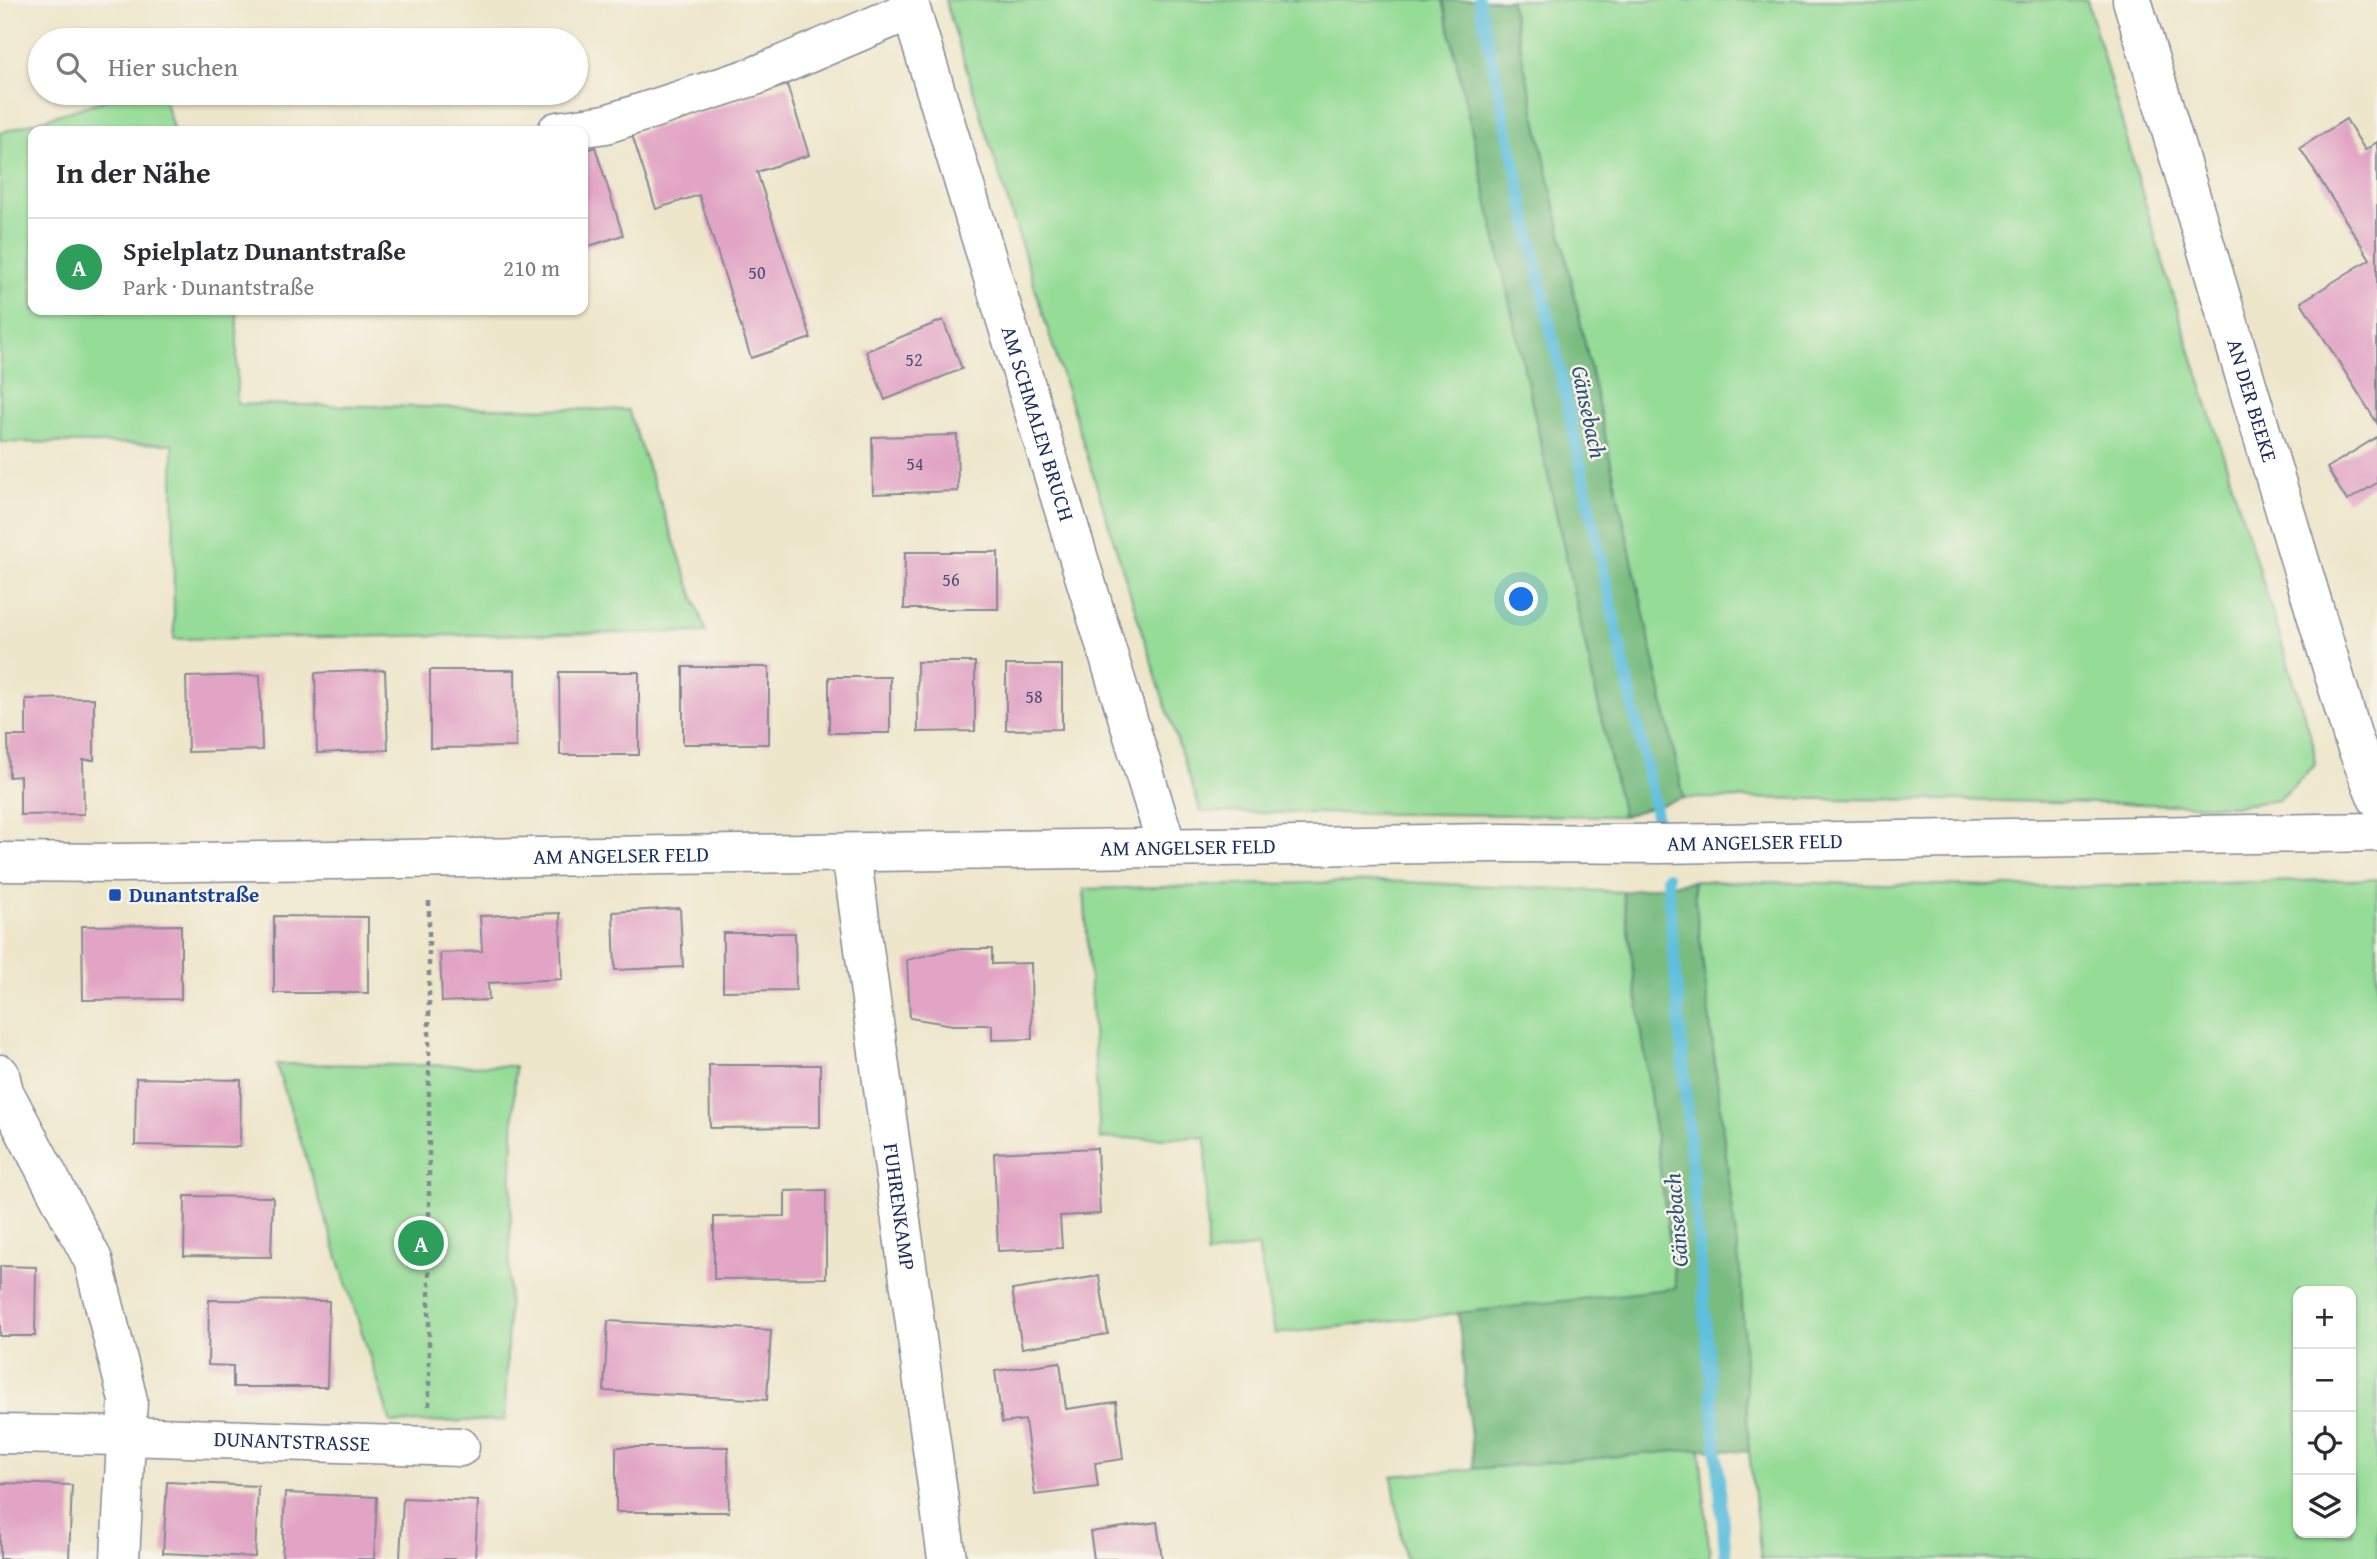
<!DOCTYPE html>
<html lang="de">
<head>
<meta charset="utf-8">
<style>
  :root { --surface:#fff; --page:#f2f2f3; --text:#2b2b33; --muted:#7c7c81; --line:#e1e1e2; --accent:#c8321e }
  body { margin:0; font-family:"Gentium Book Plus",serif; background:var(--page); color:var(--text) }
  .controls { position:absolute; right:21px; bottom:21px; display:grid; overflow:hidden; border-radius:14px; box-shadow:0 2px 5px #0004 }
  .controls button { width:63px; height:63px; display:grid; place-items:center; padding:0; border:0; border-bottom:2px solid var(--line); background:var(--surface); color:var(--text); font:35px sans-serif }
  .you { position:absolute; left:1522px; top:600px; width:24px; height:24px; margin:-18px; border:5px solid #fff; border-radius:50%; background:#1a73e8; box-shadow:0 0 0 10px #1a73e833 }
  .badge { display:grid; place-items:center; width:46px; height:46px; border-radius:50%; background:var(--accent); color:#fff; font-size:23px; font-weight:700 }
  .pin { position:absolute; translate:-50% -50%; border:4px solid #fff; box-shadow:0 2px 7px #0006 }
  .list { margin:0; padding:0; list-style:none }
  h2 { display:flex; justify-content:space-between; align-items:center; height:91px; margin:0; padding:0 28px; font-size:30px }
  h2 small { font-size:23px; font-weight:400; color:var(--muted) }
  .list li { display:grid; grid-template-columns:46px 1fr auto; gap:21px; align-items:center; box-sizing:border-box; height:98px; padding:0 28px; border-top:2px solid var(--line) }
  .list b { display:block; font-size:26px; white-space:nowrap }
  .list p { margin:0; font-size:23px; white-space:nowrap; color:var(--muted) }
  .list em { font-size:23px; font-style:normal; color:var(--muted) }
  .icon { flex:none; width:38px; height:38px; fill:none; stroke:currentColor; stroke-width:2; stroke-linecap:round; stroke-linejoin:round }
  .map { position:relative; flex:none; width:2377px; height:1559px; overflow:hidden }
  .search { position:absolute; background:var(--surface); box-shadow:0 2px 5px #0004; left:28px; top:28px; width:560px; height:77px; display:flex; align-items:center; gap:18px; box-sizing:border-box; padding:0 24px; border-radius:38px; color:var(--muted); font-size:26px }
  .panel { position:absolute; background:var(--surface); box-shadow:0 2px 5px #0004; left:28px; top:126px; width:560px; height:189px; border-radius:14px }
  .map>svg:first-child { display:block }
</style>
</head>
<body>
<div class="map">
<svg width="2377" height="1559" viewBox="0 0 2377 1559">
  <rect width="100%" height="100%" fill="#f7f3e8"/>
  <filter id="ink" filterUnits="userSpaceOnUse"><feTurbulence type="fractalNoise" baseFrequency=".0143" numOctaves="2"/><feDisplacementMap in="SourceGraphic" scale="14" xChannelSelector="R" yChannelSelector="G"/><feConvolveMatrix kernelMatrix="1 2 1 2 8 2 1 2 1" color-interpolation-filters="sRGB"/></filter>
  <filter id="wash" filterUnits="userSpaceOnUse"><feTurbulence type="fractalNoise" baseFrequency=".00686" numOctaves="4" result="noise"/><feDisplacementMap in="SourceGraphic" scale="28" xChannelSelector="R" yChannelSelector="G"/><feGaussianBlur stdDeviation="1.57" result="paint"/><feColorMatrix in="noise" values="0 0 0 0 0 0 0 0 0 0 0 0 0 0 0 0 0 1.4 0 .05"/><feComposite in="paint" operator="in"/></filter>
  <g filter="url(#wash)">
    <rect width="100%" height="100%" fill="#eee6cb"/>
    <g fill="#95dc97" stroke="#58867a" stroke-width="2" fill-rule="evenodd">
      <polygon points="945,0 1443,0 1623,816 1201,812 1159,686"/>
      <polygon points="1510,0 2087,0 2152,227 2313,743 2315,765 2279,800 2233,806 1953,800 1684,798"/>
      <polygon points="128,93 162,93 174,131 33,131 33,310 237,310 237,404 628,410 706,632 174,639 173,444 0,442 0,133"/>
      <path d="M 2377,879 L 2377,1559 L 1761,1559 L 1749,1452 L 1741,1280 L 1693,881 L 2066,887 ZM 2298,1291 L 2351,1291 L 2351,1533 L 2298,1533 Z"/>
      <polygon points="1384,881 1623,892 1676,1289 1275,1334 1258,1246 1207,1255 1206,1137 1100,1139 1084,889"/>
      <polygon points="276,1064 515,1066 505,1420 391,1423"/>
      <polygon points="1700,1449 1710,1559 1405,1559 1392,1476"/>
    </g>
    <g fill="#78bc80" stroke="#4a766f" stroke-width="2">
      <polygon points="1443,0 1510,0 1684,798 1623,816"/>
      <polygon points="1693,881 1741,1280 1749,1452 1700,1449 1474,1469 1458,1313 1676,1288 1623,892"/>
    </g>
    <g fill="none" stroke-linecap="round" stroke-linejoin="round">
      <g stroke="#5fbfdd" stroke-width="12">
        <polyline points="1479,0 1653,798 1659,834"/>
        <polyline points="1667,877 1726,1559"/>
      </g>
    </g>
    <g id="blocks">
      <g fill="#e2a4c5">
        <polygon points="787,85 809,155 757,172 811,338 751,358 699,195 656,209 632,135"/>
        <polygon points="2346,119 2365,150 2377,142 2377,423 2301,302 2370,259 2300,148"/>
        <polygon points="595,147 623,235 583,248 583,151"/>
        <polygon points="943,320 962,369 885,400 866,351"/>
        <polygon points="957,435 958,491 873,494 872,437"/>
        <polygon points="2377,437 2377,483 2347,501 2327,468"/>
        <polygon points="905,552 998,552 998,609 904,609"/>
        <polygon points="917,662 975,662 975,731 918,732"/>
        <polygon points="1006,665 1062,665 1062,729 1006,730"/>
        <rect x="683" y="667" width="86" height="77"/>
        <polygon points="385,670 388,750 317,753 315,673"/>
        <polygon points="430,670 515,670 516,747 430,748"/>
        <polygon points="559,672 639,672 639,755 560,755"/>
        <polygon points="260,675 262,750 188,752 186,677"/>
        <rect x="829" y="677" width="61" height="56"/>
        <polygon points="94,698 94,760 83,760 84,814 20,815 20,776 9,777 8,736 26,736 26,699"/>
        <polygon points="680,908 683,967 615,970 613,912"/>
        <polygon points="560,913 562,979 488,983 489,1000 442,1002 440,953 482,951 480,916"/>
        <polygon points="274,916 368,917 368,993 274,993"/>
        <polygon points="181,925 181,999 83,1000 82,926"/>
        <polygon points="723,933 795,933 796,990 723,991"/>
        <polygon points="952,949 992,949 992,964 1031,963 1032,1039 992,1040 992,1025 953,1025 910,1018 907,960"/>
        <polygon points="709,1065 820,1065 820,1127 710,1128"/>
        <polygon points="136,1078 241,1080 240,1147 135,1145"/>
        <polygon points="1097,1148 1100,1214 1060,1216 1062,1248 998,1251 994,1153"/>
        <polygon points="826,1190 826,1278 714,1279 714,1217 785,1216 785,1191"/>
        <polygon points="185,1196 273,1197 271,1257 184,1256"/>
        <polygon points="0,1266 36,1267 35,1336 0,1336"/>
        <polygon points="1099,1276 1108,1334 1022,1348 1012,1290"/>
        <polygon points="209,1300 329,1301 327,1387 233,1387 233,1366 208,1365"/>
        <polygon points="608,1321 771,1330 767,1400 604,1391"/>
        <polygon points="1060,1362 1066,1409 1116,1402 1123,1459 1095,1463 1098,1487 1035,1495 1025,1420 1002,1423 995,1371"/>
        <polygon points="616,1447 728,1447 729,1512 616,1512"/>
        <polygon points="167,1482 258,1486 255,1557 163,1553"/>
        <polygon points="0,1483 72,1485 69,1559 0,1559"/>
        <polygon points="285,1493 377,1497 374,1559 282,1559"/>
        <polygon points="403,1498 478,1501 475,1559 400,1559"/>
        <polygon points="1157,1522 1162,1559 1094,1559 1090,1532"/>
      </g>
    </g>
  </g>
  <g filter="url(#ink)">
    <use href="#blocks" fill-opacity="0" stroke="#848a94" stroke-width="2"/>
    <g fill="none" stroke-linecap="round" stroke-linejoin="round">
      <defs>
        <g id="minor">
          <path id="s1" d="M 908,0 L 1167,847"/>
          <path id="s2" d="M 2132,0 L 2353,738 L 2377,798"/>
          <polyline points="557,131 606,124 755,76 911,10"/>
          <path id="s3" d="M 851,853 L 947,1559"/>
          <path id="s4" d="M 0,862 L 119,863 L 1495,843 L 1660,844 L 2377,832"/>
          <polyline points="0,1074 4,1092 93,1260 128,1400 120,1559"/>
          <path id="s5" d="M 0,1434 L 125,1436 L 460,1447"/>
        </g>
      </defs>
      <use href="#minor" stroke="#848a94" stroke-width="41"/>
      <polyline stroke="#848a94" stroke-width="4.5" stroke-dasharray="5 5" stroke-linecap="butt" points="429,1406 429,897"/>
      <use href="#minor" stroke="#fff" stroke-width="38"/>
    </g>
  </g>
  <rect fill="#1a4fb4" stroke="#f7f3e8" stroke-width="2.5" x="108" y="888" width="14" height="14" rx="3.5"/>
  <g text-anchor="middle" stroke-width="5" stroke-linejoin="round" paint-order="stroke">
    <g font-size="18" fill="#4d4c78">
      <text x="757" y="279">50</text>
      <text x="914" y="366">52</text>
      <text x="915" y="470">54</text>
      <text x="951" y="586">56</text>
      <text x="1034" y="703">58</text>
    </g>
    <g font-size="21" fill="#1b2f5e" stroke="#f7f3e8">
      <text dy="7" stroke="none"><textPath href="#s2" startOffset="418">AN DER BEEKE</textPath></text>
      <text dy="7" stroke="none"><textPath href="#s1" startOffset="443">AM SCHMALEN BRUCH</textPath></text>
      <text dy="7" stroke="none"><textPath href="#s4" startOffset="1755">AM ANGELSER FELD</textPath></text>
      <text dy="7" stroke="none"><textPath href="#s4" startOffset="1188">AM ANGELSER FELD</textPath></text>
      <text dy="7" stroke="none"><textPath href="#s4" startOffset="621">AM ANGELSER FELD</textPath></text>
      <text dy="7" stroke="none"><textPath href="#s3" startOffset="357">FUHRENKAMP</textPath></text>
      <text dy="7" stroke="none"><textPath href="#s5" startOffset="292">DUNANTSTRASSE</textPath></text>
    </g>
    <g font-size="21" font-weight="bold" fill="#164399" stroke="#f7f3e8" text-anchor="start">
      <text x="129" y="902">Dunantstraße</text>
    </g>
    <g font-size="23" font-style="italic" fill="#2c537e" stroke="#f7f3e8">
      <text transform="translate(1589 412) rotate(78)" y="8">Gänsebach</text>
      <text transform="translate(1676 1220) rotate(-95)" y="8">Gänsebach</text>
    </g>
  </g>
</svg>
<div class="controls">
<button>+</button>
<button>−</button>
<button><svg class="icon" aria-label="locate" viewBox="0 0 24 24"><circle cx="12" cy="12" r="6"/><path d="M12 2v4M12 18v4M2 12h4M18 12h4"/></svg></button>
<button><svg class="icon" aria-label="layers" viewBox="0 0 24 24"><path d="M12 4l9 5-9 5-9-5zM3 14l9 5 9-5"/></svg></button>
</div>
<div class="you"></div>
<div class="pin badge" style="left:421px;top:1243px;background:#2e9e5b">A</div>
<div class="search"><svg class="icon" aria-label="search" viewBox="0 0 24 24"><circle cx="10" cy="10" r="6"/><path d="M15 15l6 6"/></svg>Hier suchen</div>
<section class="panel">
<h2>In der Nähe<small></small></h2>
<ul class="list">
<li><span class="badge" style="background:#2e9e5b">A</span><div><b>Spielplatz Dunantstraße</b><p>Park · Dunantstraße</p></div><em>210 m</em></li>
</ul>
</section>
</div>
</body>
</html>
